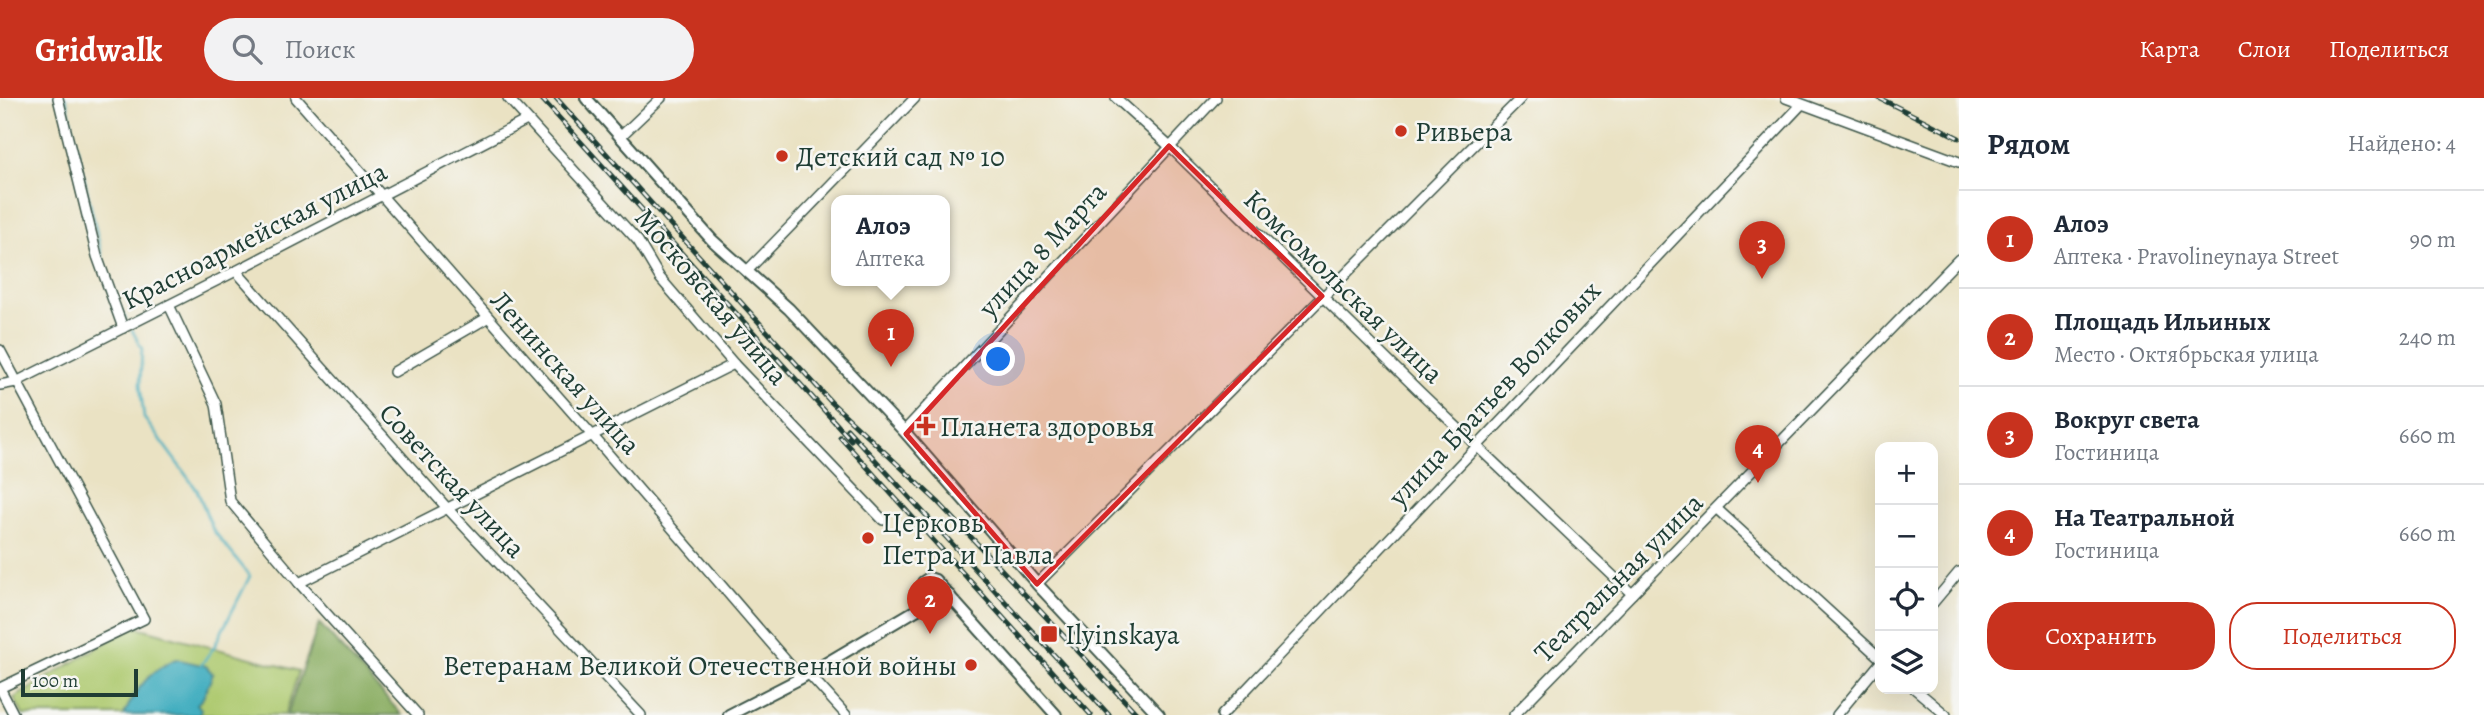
<!DOCTYPE html>
<html lang="ru">
<head>
<meta charset="utf-8">
<style>
  :root { --surface:#fff; --page:#f2f2f3; --text:#1f2937; --muted:#747a83; --line:#e0e1e3; --accent:#c8321e }
  body { margin:0; font-family:Alegreya,serif; background:var(--page); color:var(--text) }
  .controls { position:absolute; right:21px; bottom:21px; display:grid; overflow:hidden; border-radius:14px; box-shadow:0 7px 28px #0002 }
  .controls button { width:63px; height:63px; display:grid; place-items:center; padding:0; border:0; border-bottom:2px solid var(--line); background:var(--surface); color:var(--text); font:35px sans-serif }
  .scale { position:absolute; left:21px; bottom:18px; width:117px; box-sizing:border-box; padding-left:7px; border:4px solid #1f3d34; border-top:0; font-size:19px; line-height:24px; white-space:nowrap; color:#1f3d34; -webkit-text-stroke:5px #f6f6f2; paint-order:stroke }
  .you { position:absolute; left:999px; top:262px; width:24px; height:24px; margin:-18px; border:5px solid #fff; border-radius:50%; background:#1a73e8; box-shadow:0 0 0 10px #1a73e833 }
  .badge { display:grid; place-items:center; width:46px; height:46px; border-radius:50%; background:var(--accent); color:#fff; font-size:23px; font-weight:700 }
  .pin { position:absolute; translate:-50% -58px; filter:drop-shadow(0 2px 4px #0008) }
  .pin::after { content:''; position:absolute; top:37px; width:24px; height:21px; background:inherit; clip-path:polygon(0 0,100% 0,50% 100%) }
  .popup { position:absolute; left:831px; top:97px; width:119px; height:91px; box-sizing:border-box; display:grid; place-content:center; border-radius:14px; background:var(--surface); filter:drop-shadow(0 2px 5px #0005); font-size:23px; white-space:nowrap; color:var(--muted) }
  .popup b { font-size:26px; color:var(--text) }
  .popup::after { content:''; position:absolute; left:50%; top:100%; margin-left:-14px; border:14px solid transparent; border-top-color:var(--surface) }
  .list { margin:0; padding:0; list-style:none }
  h2 { display:flex; justify-content:space-between; align-items:center; height:91px; margin:0; padding:0 28px; font-size:30px }
  h2 small { font-size:23px; font-weight:400; color:var(--muted) }
  .list li { display:grid; grid-template-columns:46px 1fr auto; gap:21px; align-items:center; box-sizing:border-box; height:98px; padding:0 28px; border-top:2px solid var(--line) }
  .list b { display:block; font-size:26px; white-space:nowrap }
  .list p { margin:0; font-size:23px; white-space:nowrap; color:var(--muted) }
  .list em { font-size:23px; font-style:normal; color:var(--muted) }
  .actions { display:flex; gap:14px; padding:21px 28px }
  .actions a { flex:1; padding:16px 0; border:2px solid var(--accent); border-radius:28px; text-align:center; font-size:24px; color:var(--accent) }
  .actions .main { background:var(--accent); color:#fff }
  .icon { flex:none; width:38px; height:38px; fill:none; stroke:currentColor; stroke-width:2; stroke-linecap:round; stroke-linejoin:round }
  .map { position:relative; flex:none; width:1959px; height:617px; overflow:hidden }
  header { display:flex; align-items:center; gap:42px; box-sizing:border-box; height:98px; padding:0 35px; background:var(--accent); color:#fff }
  header strong { font-size:33px }
  nav { display:flex; gap:38px; margin-inline-start:auto; font-size:24px }
  .search { width:490px; height:63px; background:var(--page); display:flex; align-items:center; gap:18px; box-sizing:border-box; padding:0 24px; border-radius:38px; color:var(--muted); font-size:26px }
  main { display:flex }
  aside { flex:1; background:var(--surface) }
  .map>svg:first-child { display:block }
</style>
</head>
<body>
<header>
<strong>Gridwalk</strong>
<div class="search"><svg class="icon" aria-label="search" viewBox="0 0 24 24"><circle cx="10" cy="10" r="6"/><path d="M15 15l6 6"/></svg>Поиск</div>
<nav><a>Карта</a><a>Слои</a><a>Поделиться</a></nav>
</header>
<main>
<div class="map">
<svg width="1959" height="617" viewBox="0 0 1959 617">
  <rect width="100%" height="100%" fill="#f6f6f2"/>
  <filter id="ink" filterUnits="userSpaceOnUse"><feTurbulence type="fractalNoise" baseFrequency=".0143" numOctaves="2"/><feDisplacementMap in="SourceGraphic" scale="14" xChannelSelector="R" yChannelSelector="G"/><feConvolveMatrix kernelMatrix="1 2 1 2 8 2 1 2 1" color-interpolation-filters="sRGB"/></filter>
  <filter id="wash" filterUnits="userSpaceOnUse"><feTurbulence type="fractalNoise" baseFrequency=".00686" numOctaves="4" result="noise"/><feDisplacementMap in="SourceGraphic" scale="28" xChannelSelector="R" yChannelSelector="G"/><feGaussianBlur stdDeviation="1.57" result="paint"/><feColorMatrix in="noise" values="0 0 0 0 0 0 0 0 0 0 0 0 0 0 0 0 0 1.4 0 .05"/><feComposite in="paint" operator="in"/></filter>
  <g filter="url(#wash)">
    <rect width="100%" height="100%" fill="#eae2c3"/>
    <polygon fill="#afca71" stroke="#678452" stroke-width="2" points="133,528 299,573 285,617 23,617 14,600"/>
    <polygon fill="#8bae63" stroke="#55764c" stroke-width="2" points="319,525 402,617 287,617"/>
    <path fill="#42aec0" stroke="#30767a" stroke-width="2" d="M 176,561 L 206,568 L 213,576 L 203,600 L 197,606 L 201,611 L 199,617 L 124,617 C 135,592 150,572 176,561 Z"/>
    <g fill="none" stroke-linecap="round" stroke-linejoin="round">
      <g stroke="#42aec0" stroke-width="2.5">
        <polyline points="66,0 103,163"/>
        <polyline points="121,212 126,221"/>
        <polyline points="132,232 142,251 140,287 144,320 197,392 213,432 250,478 214,549 201,567"/>
      </g>
    </g>
  </g>
  <g filter="url(#ink)">
    <g fill="none" stroke-linecap="round" stroke-linejoin="round">
      <defs>
        <g id="minor">
          <polyline points="58,0 97,158 123,230"/>
          <polyline points="296,0 592,337 801,580"/>
          <polyline points="508,0 638,143 660,180 734,266 883,422"/>
          <polyline points="1116,0 1169,48 1420,294 1632,496"/>
          <polyline points="1786,0 1959,64"/>
          <polyline points="620,39 661,0"/>
          <polyline points="236,173 447,410 641,617"/>
          <polyline points="747,173 915,0"/>
          <polyline points="169,207 216,306 230,403 299,485 418,617"/>
          <polyline points="0,252 144,521 0,590 14,617"/>
          <polyline points="394,274 487,220"/>
          <polyline points="0,287 16,284 236,173 527,22"/>
          <polyline points="904,333 1216,0"/>
          <polyline points="1717,411 1880,560"/>
          <polyline points="299,485 734,266"/>
          <polyline points="1037,486 1521,0"/>
          <polyline points="1933,505 1959,474"/>
          <polyline points="808,575 846,617"/>
          <polyline points="1915,591 1946,617"/>
          <polyline points="1222,617 1801,7"/>
          <polyline points="1514,617 1959,161"/>
          <polyline points="1837,617 1880,565"/>
        </g>
        <g id="major">
          <polyline points="586,0 712,142 789,211 904,333 1037,486 1159,617"/>
          <polyline points="919,510 923,484 929,480 935,482 1056,617"/>
          <polyline points="729,617 801,580 933,502 950,498"/>
        </g>
      </defs>
      <use href="#minor" stroke="#3d5649" stroke-width="12"/>
      <use href="#major" stroke="#3d5649" stroke-width="14"/>
      <use href="#minor" stroke="#fff" stroke-width="9"/>
      <use href="#major" stroke="#fff" stroke-width="10"/>
      <defs>
        <g id="rail">
          <polyline points="541,0 851,342"/>
          <polyline points="556,0 831,304 938,404 1138,617"/>
          <polyline points="1879,0 1959,40"/>
          <polyline points="847,331 1109,617"/>
          <polyline points="840,339 1091,617"/>
        </g>
      </defs>
      <use href="#rail" stroke="#1f3d34" stroke-width="5"/>
      <use href="#rail" stroke="#f6f6f2" stroke-width="2.5" stroke-dasharray="8" stroke-linecap="butt"/>
    </g>
  </g>
  <path fill="#d62828" fill-opacity="0.2" stroke="#d62828" stroke-width="5" stroke-linejoin="round" d="M 1169,48 L 1322,198 L 1037,486 L 906,336 Z"/>
  <g fill="#c8321e" stroke="#f6f6f2" stroke-width="2.5">
    <circle cx="1401" cy="33" r="7"/>
    <circle cx="782" cy="58" r="7"/>
    <path d="M922.5 317.5h7v7h7v7h-7v7h-7v-7h-7v-7h7z"/>
    <circle cx="868" cy="440" r="7"/>
    <rect x="1040" y="527" width="18" height="18" rx="3.5"/>
    <circle cx="971" cy="567" r="7"/>
  </g>
  <g text-anchor="middle" stroke-width="5" stroke-linejoin="round" paint-order="stroke">
    <g font-size="28" fill="#1f3d34" stroke="#f6f6f2" text-anchor="start">
      <text x="1415" y="43">Ривьера</text>
      <text x="796" y="68">Детский сад № 10</text>
      <text x="940" y="338">Планета здоровья</text>
      <text x="882" y="434">Церковь<tspan x="882" dy="32">Петра и Павла</tspan></text>
      <text x="1065" y="546">Ilyinskaya</text>
      <text x="957" y="577" text-anchor="end">Ветеранам Великой Отечественной войны</text>
    </g>
    <g font-size="28" fill="#1f3d34" stroke="#f6f6f2">
      <text transform="translate(254 137) rotate(-27)" y="10">Красноармейская улица</text>
      <text transform="translate(1042 151) rotate(-47)" y="10">улица 8 Марта</text>
      <text transform="translate(1344 188) rotate(44)" y="10">Комсомольская улица</text>
      <text transform="translate(712 198) rotate(50)" y="10">Московская улица</text>
      <text transform="translate(566 274) rotate(48)" y="10">Ленинская улица</text>
      <text transform="translate(1494 295) rotate(-47)" y="10">улица Братьев Волковых</text>
      <text transform="translate(453 382) rotate(47)" y="10">Советская улица</text>
      <text transform="translate(1618 479) rotate(-45)" y="10">Театральная улица</text>
    </g>
  </g>
</svg>
<div class="controls">
<button>+</button>
<button>−</button>
<button><svg class="icon" aria-label="locate" viewBox="0 0 24 24"><circle cx="12" cy="12" r="6"/><path d="M12 2v4M12 18v4M2 12h4M18 12h4"/></svg></button>
<button><svg class="icon" aria-label="layers" viewBox="0 0 24 24"><path d="M12 4l9 5-9 5-9-5zM3 14l9 5 9-5"/></svg></button>
</div>
<div class="scale">100 m</div>
<div class="you"></div>
<div class="pin badge" style="left:891px;top:269px">1</div>
<div class="popup"><b>Алоэ</b>Аптека</div>
<div class="pin badge" style="left:930px;top:536px">2</div>
<div class="pin badge" style="left:1762px;top:181px">3</div>
<div class="pin badge" style="left:1758px;top:385px">4</div>
</div>
<aside>
<h2>Рядом<small>Найдено: 4</small></h2>
<ul class="list">
<li><span class="badge">1</span><div><b>Алоэ</b><p>Аптека · Pravolineynaya Street</p></div><em>90 m</em></li>
<li><span class="badge">2</span><div><b>Площадь Ильиных</b><p>Место · Октябрьская улица</p></div><em>240 m</em></li>
<li><span class="badge">3</span><div><b>Вокруг света</b><p>Гостиница</p></div><em>660 m</em></li>
<li><span class="badge">4</span><div><b>На Театральной</b><p>Гостиница</p></div><em>660 m</em></li>
</ul>
<div class="actions"><a class="main">Сохранить</a><a>Поделиться</a></div>
</aside>
</main>
</body>
</html>
